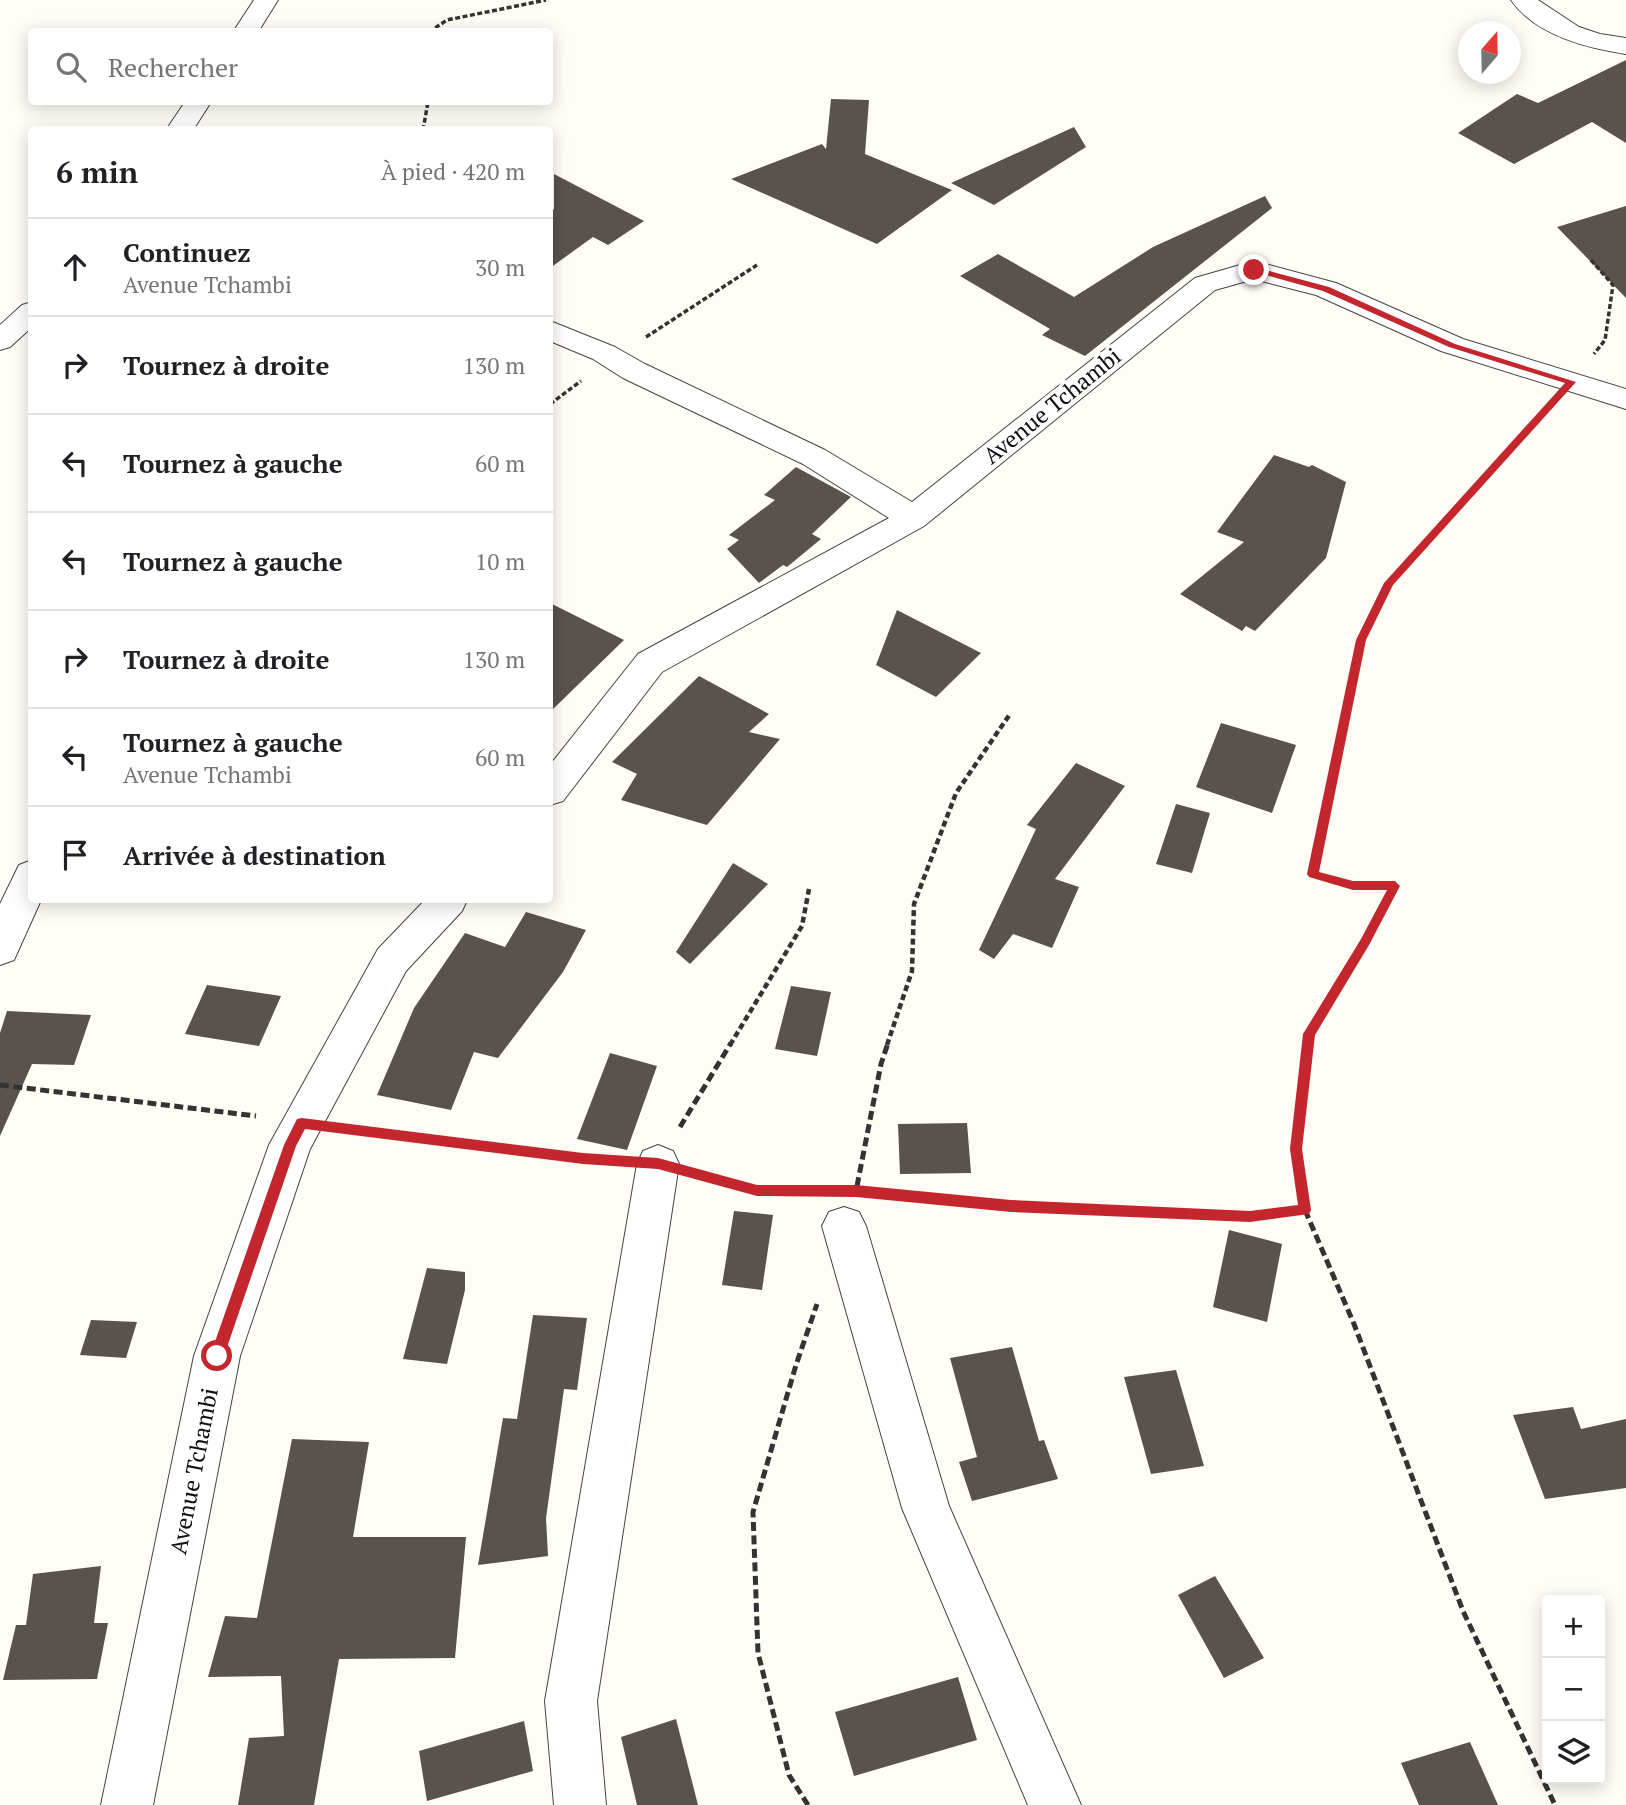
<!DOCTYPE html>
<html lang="fr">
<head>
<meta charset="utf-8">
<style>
  :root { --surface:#fff; --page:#f2f2f2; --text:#202124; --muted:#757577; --line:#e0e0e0 }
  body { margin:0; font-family:"PT Serif",serif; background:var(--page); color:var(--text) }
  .controls { position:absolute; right:21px; bottom:21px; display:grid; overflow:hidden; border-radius:7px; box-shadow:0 4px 18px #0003 }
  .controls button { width:63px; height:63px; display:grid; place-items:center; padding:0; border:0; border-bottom:2px solid var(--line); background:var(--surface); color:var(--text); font:35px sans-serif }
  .compass { position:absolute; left:1458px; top:21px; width:63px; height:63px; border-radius:50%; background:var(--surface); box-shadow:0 4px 18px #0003; rotate:20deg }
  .stop { position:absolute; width:21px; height:21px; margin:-16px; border:5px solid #c4262e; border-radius:50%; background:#fff }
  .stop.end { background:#c4262e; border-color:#fff; box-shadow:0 2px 7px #0008 }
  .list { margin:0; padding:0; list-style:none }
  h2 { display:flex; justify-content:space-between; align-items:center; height:91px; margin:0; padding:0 28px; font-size:30px }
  h2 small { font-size:23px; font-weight:400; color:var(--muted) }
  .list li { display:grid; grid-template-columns:46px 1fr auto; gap:21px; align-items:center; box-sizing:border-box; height:98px; padding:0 28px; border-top:2px solid var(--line) }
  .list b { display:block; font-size:26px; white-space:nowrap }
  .list p { margin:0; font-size:23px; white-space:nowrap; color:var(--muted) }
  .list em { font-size:23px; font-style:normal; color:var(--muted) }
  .icon { flex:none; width:38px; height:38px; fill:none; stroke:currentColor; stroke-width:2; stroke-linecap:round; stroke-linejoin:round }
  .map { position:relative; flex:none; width:1626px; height:1805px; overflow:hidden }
  .search { position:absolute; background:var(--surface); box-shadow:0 4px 18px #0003; left:28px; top:28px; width:525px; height:77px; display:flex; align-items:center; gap:18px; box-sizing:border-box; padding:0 24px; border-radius:7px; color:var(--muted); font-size:26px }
  .panel { position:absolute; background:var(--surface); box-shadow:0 4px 18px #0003; left:28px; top:126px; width:525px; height:777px; border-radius:7px }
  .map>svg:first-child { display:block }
</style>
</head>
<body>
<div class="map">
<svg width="1626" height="1805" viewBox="0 0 1626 1805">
  <rect width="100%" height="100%" fill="#fffdf5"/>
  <g fill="#5a524d">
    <polygon points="1626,60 1626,143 1592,122 1514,164 1458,133 1517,94 1538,103"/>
    <polygon points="831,99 869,100 865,154 952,190 877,244 731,179 822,144 826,149"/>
    <polygon points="1074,127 1086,147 994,205 951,183"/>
    <polygon points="554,174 644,221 608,245 593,237 550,268 550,212 554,209"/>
    <polygon points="1265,196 1272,208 1085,356 1042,335 1050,329 960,276 998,254 1074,297 1153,247"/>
    <polygon points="1626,206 1626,298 1557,227"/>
    <polygon points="1274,455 1309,467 1312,465 1346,482 1326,558 1255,631 1246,626 1242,631 1180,594 1244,542 1217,532"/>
    <polygon points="796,467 851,497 812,534 821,539 787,567 783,565 759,583 727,549 739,540 729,535 775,500 764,495"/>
    <polygon points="550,603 624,640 550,712"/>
    <polygon points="897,610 981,653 936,697 876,665"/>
    <polygon points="699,676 769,714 749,732 780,739 707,825 621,800 637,774 612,762"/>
    <polygon points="1221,723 1296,745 1272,813 1196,787"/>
    <polygon points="1076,763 1125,786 1055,879 1079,887 1052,948 1013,934 994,959 979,950 1036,829 1027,825"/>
    <polygon points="1176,804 1210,813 1192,873 1156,864"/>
    <polygon points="733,863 768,884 690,964 676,952"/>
    <polygon points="526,912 586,930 563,972 498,1058 474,1052 451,1110 377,1095 414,1008 465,933 505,947"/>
    <polygon points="207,985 281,996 259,1046 185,1034"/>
    <polygon points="791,986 831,992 817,1056 775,1049"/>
    <polygon points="7,1011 91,1015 74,1065 32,1064 0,1136 0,1033"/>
    <polygon points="610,1053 657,1066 627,1150 577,1139"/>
    <polygon points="967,1123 971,1173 900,1174 898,1124"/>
    <polygon points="734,1211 773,1215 762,1290 722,1285"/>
    <polygon points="1229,1230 1282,1244 1267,1322 1213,1307"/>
    <polygon points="427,1268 465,1272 465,1290 447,1364 403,1359"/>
    <polygon points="533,1315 587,1318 577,1390 564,1389 546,1518 548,1556 478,1565 503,1418 517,1419"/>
    <polygon points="91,1320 137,1322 126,1358 80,1355"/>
    <polygon points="1012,1347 1039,1441 1044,1440 1058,1479 972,1501 959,1462 977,1457 950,1358"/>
    <polygon points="1176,1370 1204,1466 1151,1474 1124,1377"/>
    <polygon points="1573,1407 1581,1429 1626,1419 1626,1488 1545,1499 1513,1415"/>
    <polygon points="292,1439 369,1442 353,1537 466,1537 455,1658 339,1659 314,1805 238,1805 249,1738 284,1736 281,1676 208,1677 225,1616 257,1618"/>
    <polygon points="101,1566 94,1623 108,1623 97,1679 3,1680 16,1625 26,1625 33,1574"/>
    <polygon points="1215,1576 1264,1658 1224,1678 1178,1595"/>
    <polygon points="958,1677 977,1740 854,1776 835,1712"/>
    <polygon points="676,1719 698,1805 637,1805 621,1737"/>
    <polygon points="524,1721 533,1771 427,1801 419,1751"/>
    <polygon points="1470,1742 1498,1805 1419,1805 1401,1763"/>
  </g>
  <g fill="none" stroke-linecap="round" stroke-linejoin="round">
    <defs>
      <g id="minor">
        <polygon points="254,0 278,0 258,32 233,32"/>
        <path d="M 1511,0 L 1538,0 L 1579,27 L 1600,34 L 1626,38 L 1626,54 C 1586,48 1535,35 1511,0 Z"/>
        <polygon points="185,102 211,102 193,130 166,130"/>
        <polygon points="1254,261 1336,283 1463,339 1626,389 1626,409 1441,351 1316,295 1254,279 1215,290 924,526 662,672 563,801 550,805 550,765 638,654 889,518 803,464 623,378 593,359 550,341 550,321 615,347 645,364 825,450 912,502 1195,278"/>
        <polygon points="32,302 32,327 10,347 0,350 0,325 22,305"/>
        <polygon points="32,860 32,900 41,900 14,960 0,965 0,904 19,865"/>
        <polygon points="425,900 467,900 462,911 406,971 310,1149 240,1356 153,1805 101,1805 194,1356 269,1145 378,949"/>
        <polygon points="658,1145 673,1151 679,1164 597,1701 606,1805 554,1805 545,1701 637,1164 643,1151"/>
        <polygon points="844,1207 859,1212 866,1226 949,1506 1081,1805 1028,1805 902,1508 822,1226 829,1212"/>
      </g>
    </defs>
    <use href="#minor" stroke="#444" stroke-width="2"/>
    <g stroke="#333" stroke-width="3.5" stroke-dasharray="5 2.5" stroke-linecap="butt">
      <polyline points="429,32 447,20 546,0"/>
      <polyline points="423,130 428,102"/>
      <polyline points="1591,260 1613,285 1605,340 1594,354"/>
      <polyline points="646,337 757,265"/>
      <polyline points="550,404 581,381"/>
      <polyline points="1504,456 1547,408"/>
    </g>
    <g stroke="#333" stroke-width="4.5" stroke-dasharray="6 3.5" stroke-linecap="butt">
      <polyline points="730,1045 802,926 809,889"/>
      <polyline points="887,1045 912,971 914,904 956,793 1010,714"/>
      <polyline points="1308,1045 1309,1034 1365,942 1395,886 1353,886 1313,874 1361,640 1389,583 1505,454"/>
    </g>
    <g stroke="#333" stroke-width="5" stroke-dasharray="9 4.5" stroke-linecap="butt">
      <polyline points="0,1085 256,1116"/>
      <polyline points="680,1127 731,1043"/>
      <polyline points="348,1128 614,1161"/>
      <polyline points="701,1175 757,1191 817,1191"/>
      <polyline points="857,1186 881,1064 888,1043"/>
      <polyline points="874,1193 1011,1206 1250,1216 1305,1210 1296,1149 1308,1043"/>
      <polyline points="1305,1210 1354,1324 1463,1611 1555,1805"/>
      <polyline points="808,1805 789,1775 758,1653 753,1512 796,1365 817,1304"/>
    </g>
    <use href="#minor" fill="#fff" fill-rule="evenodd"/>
  </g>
  <polygon fill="#c4262e" points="1254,267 1329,287 1455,344 1576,382 1393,585 1366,640 1319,872 1353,881 1395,881 1400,886 1369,945 1315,1035 1302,1149 1311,1210 1309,1214 1250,1222 1011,1212 856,1197 757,1196 658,1169 583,1164 305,1129 296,1146 224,1356 217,1363 212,1361 210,1356 284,1145 297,1119 302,1118 583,1153 658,1158 757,1185 856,1185 1011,1200 1250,1211 1298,1205 1290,1149 1303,1034 1361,939 1387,890 1353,890 1309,877 1307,874 1356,640 1384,583 1565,383 1449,347 1323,291 1251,271"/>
  <g text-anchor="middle" stroke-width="7" stroke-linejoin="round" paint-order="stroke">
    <g font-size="23" fill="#111" stroke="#fff">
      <text transform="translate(1052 406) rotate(-39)" y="8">Avenue Tchambi</text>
      <text transform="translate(194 1471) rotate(-79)" y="8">Avenue Tchambi</text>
    </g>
  </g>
</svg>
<div class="controls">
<button>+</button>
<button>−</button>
<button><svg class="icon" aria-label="layers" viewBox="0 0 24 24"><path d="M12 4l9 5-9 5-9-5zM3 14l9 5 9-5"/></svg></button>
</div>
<svg class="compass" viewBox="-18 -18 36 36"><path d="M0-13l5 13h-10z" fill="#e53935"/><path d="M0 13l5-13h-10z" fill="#757577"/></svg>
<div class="stop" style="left:217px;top:1356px"></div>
<div class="stop end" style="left:1254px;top:270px"></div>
<div class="search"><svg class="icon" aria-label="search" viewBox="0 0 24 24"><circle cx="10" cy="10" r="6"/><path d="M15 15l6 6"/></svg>Rechercher</div>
<section class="panel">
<h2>6 min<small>À pied · 420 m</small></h2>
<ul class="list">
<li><svg class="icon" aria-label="ahead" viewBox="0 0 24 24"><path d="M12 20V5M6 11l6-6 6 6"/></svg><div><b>Continuez</b><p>Avenue Tchambi</p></div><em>30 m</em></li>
<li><svg class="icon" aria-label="right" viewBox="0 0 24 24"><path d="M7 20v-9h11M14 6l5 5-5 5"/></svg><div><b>Tournez à droite</b></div><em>130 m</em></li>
<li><svg class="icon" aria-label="left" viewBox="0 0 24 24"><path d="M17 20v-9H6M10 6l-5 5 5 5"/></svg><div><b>Tournez à gauche</b></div><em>60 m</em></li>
<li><svg class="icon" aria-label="left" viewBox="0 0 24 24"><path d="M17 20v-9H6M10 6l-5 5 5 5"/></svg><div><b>Tournez à gauche</b></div><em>10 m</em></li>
<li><svg class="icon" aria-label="right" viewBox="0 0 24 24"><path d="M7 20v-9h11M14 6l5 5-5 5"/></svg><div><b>Tournez à droite</b></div><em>130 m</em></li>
<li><svg class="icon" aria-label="left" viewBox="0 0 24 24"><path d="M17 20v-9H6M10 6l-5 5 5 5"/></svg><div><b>Tournez à gauche</b><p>Avenue Tchambi</p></div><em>60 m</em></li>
<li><svg class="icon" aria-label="arrive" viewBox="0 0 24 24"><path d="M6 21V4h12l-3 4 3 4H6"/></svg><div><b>Arrivée à destination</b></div></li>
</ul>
</section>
</div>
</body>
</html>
